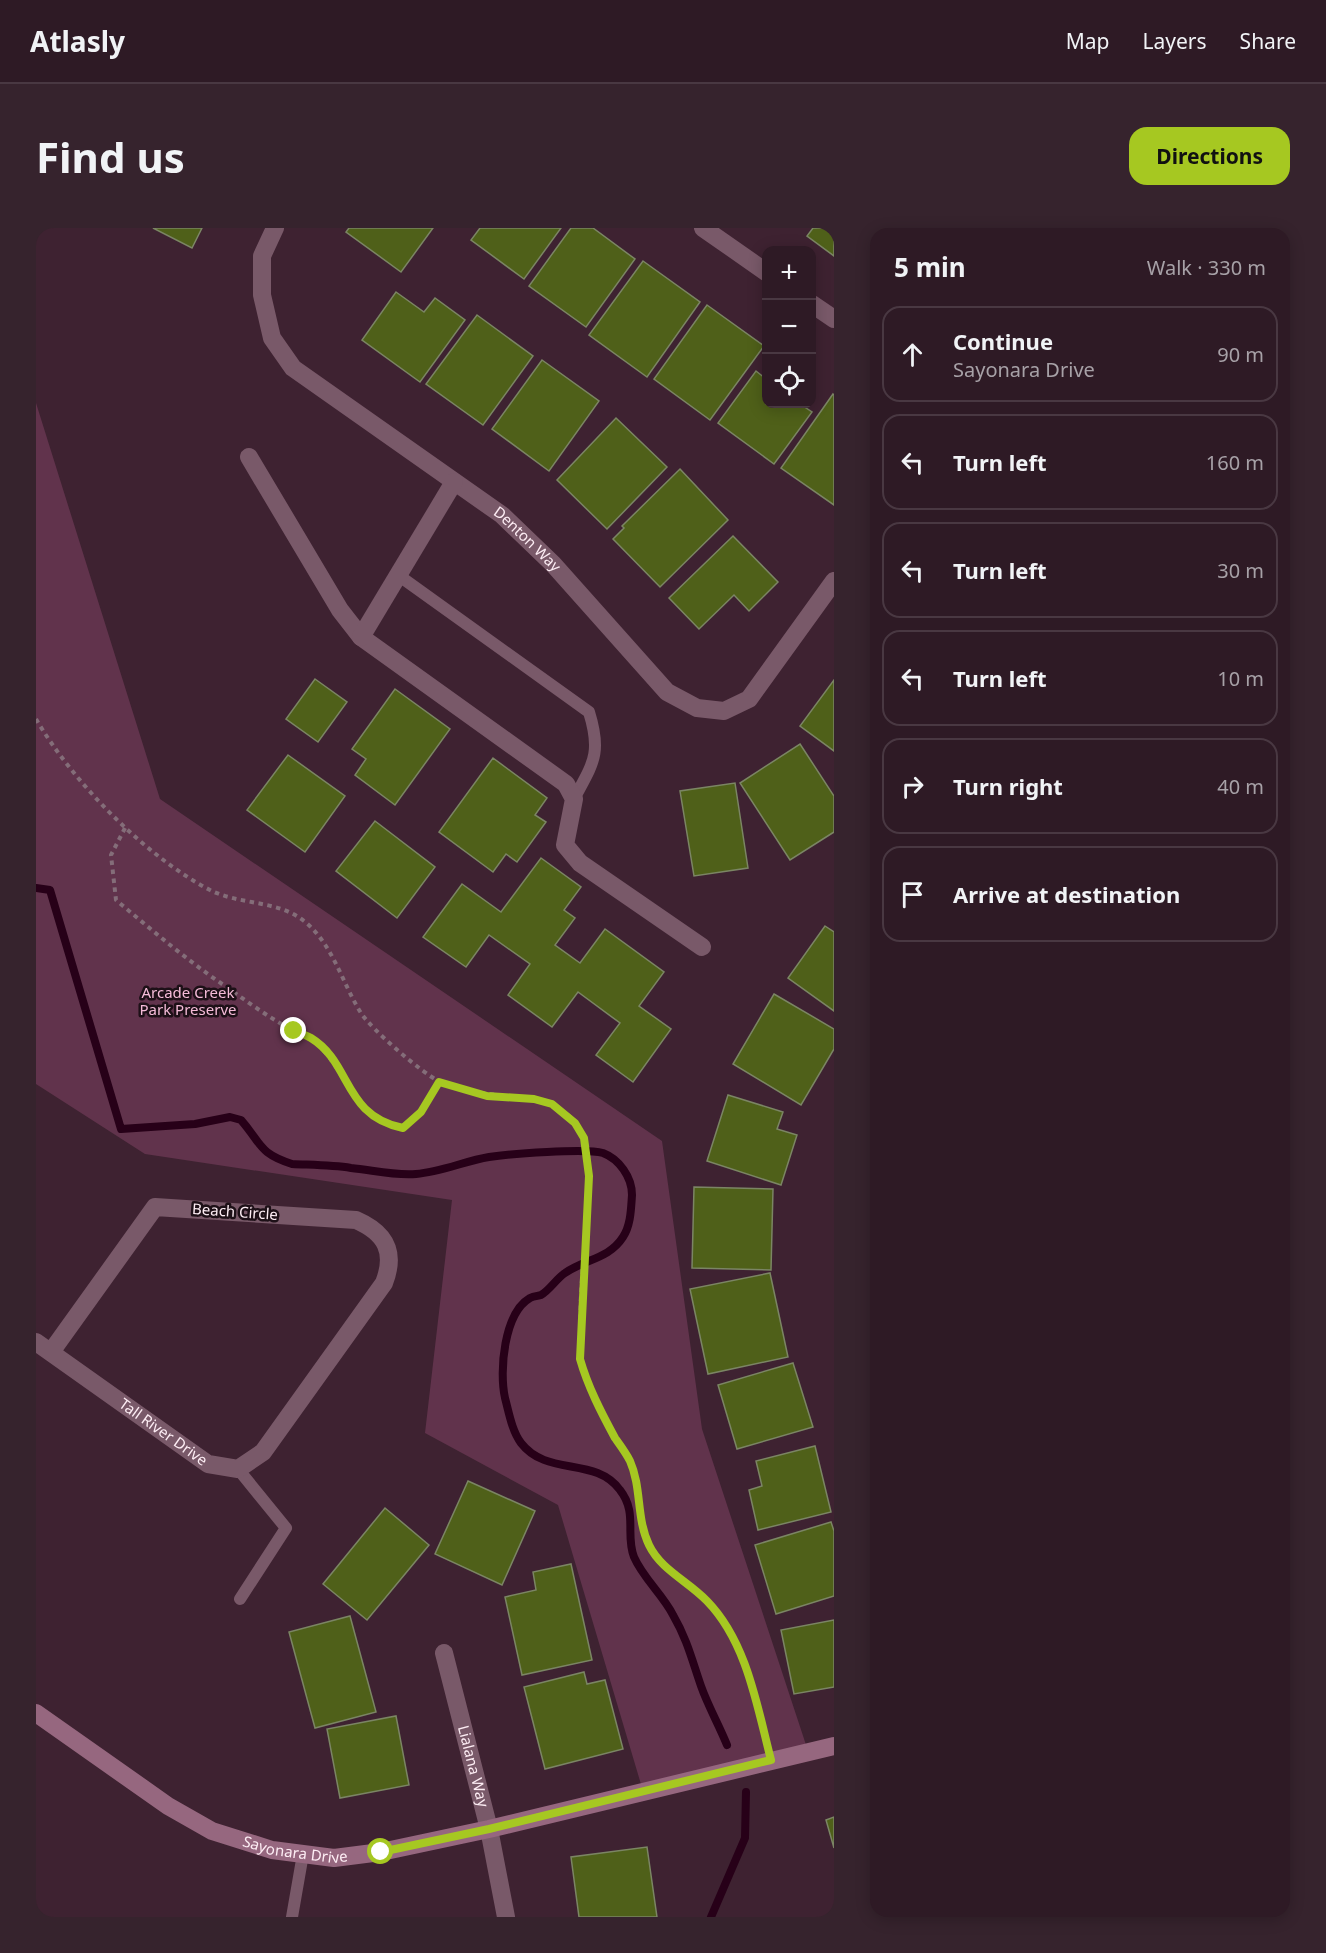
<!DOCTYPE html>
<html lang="en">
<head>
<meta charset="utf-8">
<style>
  :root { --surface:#2e1a25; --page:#36232d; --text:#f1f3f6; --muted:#a7a1a7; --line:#493842; --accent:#a6c821 }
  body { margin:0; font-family:"Noto Sans",sans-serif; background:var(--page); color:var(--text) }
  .controls { position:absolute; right:18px; top:18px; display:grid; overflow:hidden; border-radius:12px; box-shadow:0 3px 15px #0003 }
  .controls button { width:54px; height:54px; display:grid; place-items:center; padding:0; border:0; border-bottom:2px solid var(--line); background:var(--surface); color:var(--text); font:30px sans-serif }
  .stop { position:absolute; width:18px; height:18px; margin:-14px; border:4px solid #a6c821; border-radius:50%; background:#fff }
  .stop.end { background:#a6c821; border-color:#fff; box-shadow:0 2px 6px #0008 }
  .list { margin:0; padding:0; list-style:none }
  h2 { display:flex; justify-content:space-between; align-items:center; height:78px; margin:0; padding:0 24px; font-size:26px }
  h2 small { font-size:20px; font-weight:400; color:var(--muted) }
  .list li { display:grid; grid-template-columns:39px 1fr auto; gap:18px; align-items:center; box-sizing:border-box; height:96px; margin:0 12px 12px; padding:0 12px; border:2px solid var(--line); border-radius:18px }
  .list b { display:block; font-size:22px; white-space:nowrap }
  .list p { margin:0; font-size:20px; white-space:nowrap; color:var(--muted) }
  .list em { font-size:20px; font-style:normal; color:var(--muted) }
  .icon { flex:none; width:33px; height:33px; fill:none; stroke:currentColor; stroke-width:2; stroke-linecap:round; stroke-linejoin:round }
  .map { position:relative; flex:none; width:798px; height:1689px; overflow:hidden; border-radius:18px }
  header { display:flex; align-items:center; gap:36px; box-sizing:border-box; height:84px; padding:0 30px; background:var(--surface); border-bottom:2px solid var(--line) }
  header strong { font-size:28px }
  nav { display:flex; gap:33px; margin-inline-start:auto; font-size:21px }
  .intro { display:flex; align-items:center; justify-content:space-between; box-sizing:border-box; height:144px; padding:0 36px }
  h1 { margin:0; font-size:42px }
  .button { padding:15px 27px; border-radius:18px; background:var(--accent); color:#111; font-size:21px; font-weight:700 }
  main { display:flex; gap:36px; padding:0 36px }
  aside { flex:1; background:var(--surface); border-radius:18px; box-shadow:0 3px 15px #0003 }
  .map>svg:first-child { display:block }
</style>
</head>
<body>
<header>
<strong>Atlasly</strong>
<nav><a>Map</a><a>Layers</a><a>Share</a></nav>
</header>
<div class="intro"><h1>Find us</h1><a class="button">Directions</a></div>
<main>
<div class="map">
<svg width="798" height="1689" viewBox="0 0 798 1689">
  <rect width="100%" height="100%" fill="#3e2231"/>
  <polygon fill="#61334c" points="0,175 124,571 626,913 666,1201 772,1523 607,1563 522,1277 389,1205 416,972 109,926 0,856"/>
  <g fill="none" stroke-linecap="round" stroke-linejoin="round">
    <g stroke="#270018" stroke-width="8">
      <path d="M 0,660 L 14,662 L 85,901 L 159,896 L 194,889 L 205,892 C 226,916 222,925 256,936 C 276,937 296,937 315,940 C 336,942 359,948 380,946 C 405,944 429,933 453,929 C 474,926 549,920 567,925 C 583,931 596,949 596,967 C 595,980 595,997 587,1009 C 573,1031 549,1031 529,1045 C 520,1051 514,1062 505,1067 C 502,1068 498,1068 494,1070 C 468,1085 463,1143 469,1170 C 473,1185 476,1203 485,1215 C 511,1249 559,1228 584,1262 C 602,1285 589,1307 598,1329 C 607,1350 627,1367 637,1387 C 651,1411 656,1432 665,1458 C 672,1478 683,1497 691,1517"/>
      <polyline points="675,1689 709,1610 710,1564"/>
    </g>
  </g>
  <g fill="#4f6019" stroke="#7b8564" stroke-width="1.5">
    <polygon points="117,0 166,0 156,20"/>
    <polygon points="313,0 397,0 365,44 310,4"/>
    <polygon points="444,0 525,0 488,51 435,12"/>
    <polygon points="535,0 557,0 599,31 550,99 493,58"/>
    <polygon points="777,0 798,0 798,28 771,8"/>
    <polygon points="607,33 664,74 611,149 553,107"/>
    <polygon points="360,64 388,84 399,70 429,92 384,154 326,112"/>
    <polygon points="671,77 728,118 674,192 618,151"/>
    <polygon points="441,87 497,128 447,197 390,156"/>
    <polygon points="506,132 563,173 513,243 456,201"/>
    <polygon points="720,143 730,151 730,176 764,176 776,184 738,236 682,195"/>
    <polygon points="797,166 798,167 798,277 745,240"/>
    <polygon points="580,190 631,239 571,301 521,252"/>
    <polygon points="644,241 692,292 624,359 577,311 588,300 586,298"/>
    <polygon points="697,308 742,354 713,383 698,367 663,401 633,370"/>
    <polygon points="279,451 311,474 282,514 250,491"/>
    <polygon points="798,452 798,523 764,498"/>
    <polygon points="359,461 414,501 359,577 319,547 330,531 316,521"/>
    <polygon points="764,516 798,568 798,604 754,632 704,555"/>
    <polygon points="252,527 309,568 269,624 211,582"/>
    <polygon points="457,530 511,570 499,587 510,594 481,634 470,626 457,644 403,604"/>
    <polygon points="699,555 712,640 658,648 644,563"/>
    <polygon points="339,593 399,639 361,690 300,643"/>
    <polygon points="505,630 545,659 528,682 539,690 519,717 544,735 569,701 628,744 603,778 635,801 597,854 560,827 584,795 542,764 516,799 472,767 494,736 453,707 430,739 387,709 426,656 465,684"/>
    <polygon points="789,698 798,704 798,783 752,750"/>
    <polygon points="738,766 798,801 798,821 765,877 697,836"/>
    <polygon points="692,867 747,884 741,901 761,907 745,957 671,933"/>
    <polygon points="658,959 737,961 735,1042 656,1040"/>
    <polygon points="734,1045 752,1129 672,1146 654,1061"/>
    <polygon points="757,1135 777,1199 701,1221 682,1157"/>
    <polygon points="779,1218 795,1284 722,1302 713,1262 726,1258 720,1233"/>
    <polygon points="432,1253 499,1283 466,1357 399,1326"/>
    <polygon points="349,1280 393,1317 331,1392 287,1356"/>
    <polygon points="795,1294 798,1303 798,1368 740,1386 719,1317"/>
    <polygon points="535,1336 556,1432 486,1447 469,1369 500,1362 497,1344"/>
    <polygon points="314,1388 340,1484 279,1500 253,1404"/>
    <polygon points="798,1392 798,1459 758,1466 745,1402"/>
    <polygon points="548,1444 551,1456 569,1452 587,1521 509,1541 488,1459"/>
    <polygon points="360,1488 373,1557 304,1570 291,1501"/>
    <polygon points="798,1589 798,1620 790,1592"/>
    <polygon points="611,1619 621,1689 543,1689 535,1629"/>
  </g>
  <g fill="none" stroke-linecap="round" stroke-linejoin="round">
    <g stroke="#846d79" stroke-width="4" stroke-dasharray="4.5 4.5" stroke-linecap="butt">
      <path d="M 0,491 C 36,553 110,629 174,662 C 203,677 242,672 268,693 C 297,716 306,755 325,785 C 336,802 386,845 404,854 C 448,876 527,856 548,909 C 560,940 548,1016 546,1050 C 544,1077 544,1104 544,1131 C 552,1158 564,1181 577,1206 C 582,1215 590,1224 594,1233 C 605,1261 599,1291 613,1318 C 626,1343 653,1353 672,1374 C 707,1412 717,1464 730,1512"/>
      <path d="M 89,600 L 75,627 L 80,672 C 117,703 153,734 192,760 C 213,775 235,791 258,803 C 264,807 273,808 278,813 C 313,844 315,890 367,900 L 385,884 L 403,853"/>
    </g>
    <g stroke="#795969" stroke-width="12">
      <path d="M 362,347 L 553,484 C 566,526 557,535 538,571"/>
      <polyline points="202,1241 250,1300 204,1371"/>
      <polyline points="256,1689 267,1626"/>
    </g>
    <g stroke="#795969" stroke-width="18">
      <path id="s1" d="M 239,0 L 226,28 L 226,67 L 236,110 L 257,140 L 466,287 L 517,336 L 631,464 L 661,480 L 688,483 L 713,471 L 798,353"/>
      <polyline points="667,0 730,44"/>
      <polyline points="776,76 798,91"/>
      <polyline points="213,229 304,382 325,409 530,556 538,571 529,617 544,635 666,719"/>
      <polyline points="325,409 418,254"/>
      <path id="s2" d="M 0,1114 L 172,1236 L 202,1241 L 227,1224 L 348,1055 C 360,1024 350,1005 320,992 L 119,979 L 15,1124"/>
      <path id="s3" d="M 408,1425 L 453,1601 L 470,1689"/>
    </g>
    <path stroke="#96677f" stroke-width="18" id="s4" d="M 0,1485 L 132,1578 L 176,1603 L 236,1622 L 298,1630 L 345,1624 L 453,1601 L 798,1518"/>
  </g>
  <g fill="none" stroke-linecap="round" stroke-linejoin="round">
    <path stroke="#a6c821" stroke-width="8" d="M 258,803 C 264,805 270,807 275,810 C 316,835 307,888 367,900 L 385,884 L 403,854 L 451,868 L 498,871 L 516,876 L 539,895 L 548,910 L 553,948 L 544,1131 C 552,1159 565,1184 579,1210 C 584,1217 590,1225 594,1233 C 606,1260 600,1290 613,1317 C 625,1342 652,1353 671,1373 C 711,1414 721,1478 735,1532 L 453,1601 L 345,1624"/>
  </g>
  <g text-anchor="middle" stroke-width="5" stroke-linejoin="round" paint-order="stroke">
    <g font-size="15" fill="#fdedf4" stroke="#1d1017">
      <text dy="5" stroke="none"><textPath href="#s1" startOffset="441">Denton Way</textPath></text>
      <text transform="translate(199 984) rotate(4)" y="5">Beach Circle</text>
      <text dy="5" stroke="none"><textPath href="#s2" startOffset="156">Tall River Drive</textPath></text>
      <text dy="5" stroke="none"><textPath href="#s3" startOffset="117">Lialana Way</textPath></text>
      <text dy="5" stroke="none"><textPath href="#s4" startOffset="298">Sayonara Drive</textPath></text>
    </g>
    <g font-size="15" fill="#f5bbd8" stroke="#1d1017">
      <text x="152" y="770">Arcade Creek<tspan x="152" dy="17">Park Preserve</tspan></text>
    </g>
  </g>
</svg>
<div class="controls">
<button>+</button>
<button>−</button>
<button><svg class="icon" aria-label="locate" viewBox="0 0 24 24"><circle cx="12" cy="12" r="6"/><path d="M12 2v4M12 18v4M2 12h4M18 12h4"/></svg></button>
</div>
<div class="stop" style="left:345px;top:1624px"></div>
<div class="stop end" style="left:258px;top:803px"></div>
</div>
<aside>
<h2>5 min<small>Walk · 330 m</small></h2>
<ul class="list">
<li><svg class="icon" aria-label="ahead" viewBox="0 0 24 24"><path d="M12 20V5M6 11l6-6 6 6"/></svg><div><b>Continue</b><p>Sayonara Drive</p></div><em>90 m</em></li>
<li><svg class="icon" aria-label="left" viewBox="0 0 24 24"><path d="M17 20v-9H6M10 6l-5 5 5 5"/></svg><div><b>Turn left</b></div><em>160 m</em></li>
<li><svg class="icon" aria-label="left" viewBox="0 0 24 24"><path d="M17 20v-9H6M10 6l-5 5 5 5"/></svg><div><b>Turn left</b></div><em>30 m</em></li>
<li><svg class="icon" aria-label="left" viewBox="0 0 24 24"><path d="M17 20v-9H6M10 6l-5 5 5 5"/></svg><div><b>Turn left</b></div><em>10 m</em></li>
<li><svg class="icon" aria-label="right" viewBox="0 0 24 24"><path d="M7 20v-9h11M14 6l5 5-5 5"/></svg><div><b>Turn right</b></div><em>40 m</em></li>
<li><svg class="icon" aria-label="arrive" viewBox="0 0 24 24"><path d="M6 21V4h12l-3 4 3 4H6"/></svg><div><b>Arrive at destination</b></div></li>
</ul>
</aside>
</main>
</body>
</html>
